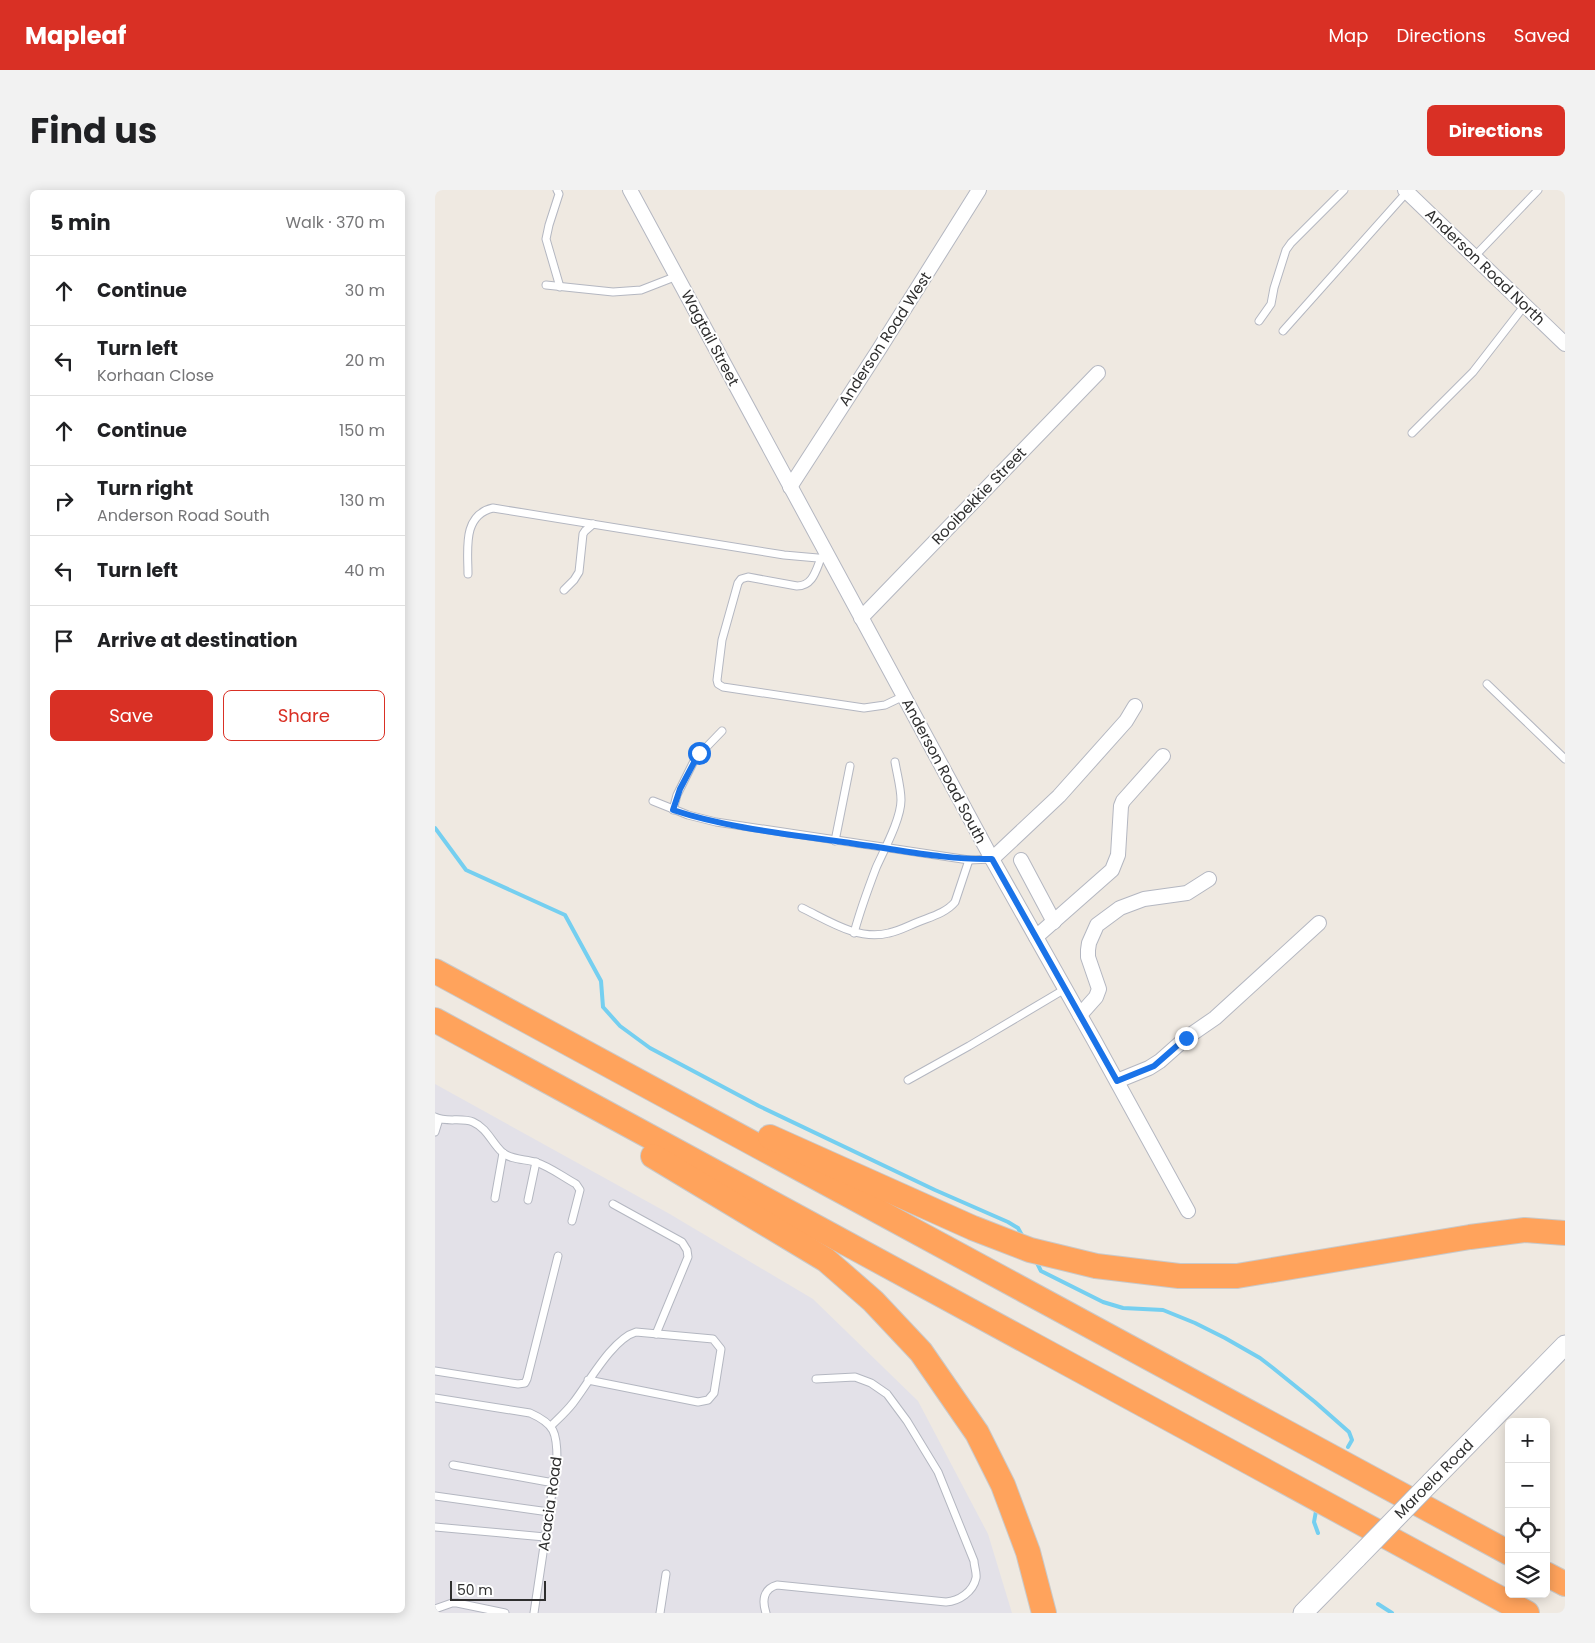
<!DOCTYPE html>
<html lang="en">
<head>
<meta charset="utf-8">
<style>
  :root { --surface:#fff; --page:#f2f2f2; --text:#202124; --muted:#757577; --line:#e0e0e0; --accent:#d93025 }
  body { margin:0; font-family:Poppins,sans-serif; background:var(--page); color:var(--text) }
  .controls { position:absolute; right:15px; bottom:15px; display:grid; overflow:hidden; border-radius:8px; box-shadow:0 2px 12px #0003 }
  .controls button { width:45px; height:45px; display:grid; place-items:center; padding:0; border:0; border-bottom:1px solid var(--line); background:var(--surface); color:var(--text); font:25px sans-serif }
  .scale { position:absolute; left:15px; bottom:12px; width:96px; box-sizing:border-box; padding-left:5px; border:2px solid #2e2e2e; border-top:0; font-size:14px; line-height:18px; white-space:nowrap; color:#2e2e2e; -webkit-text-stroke:4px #fff; paint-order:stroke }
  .stop { position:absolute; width:15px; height:15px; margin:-11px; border:4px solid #1a73e8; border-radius:50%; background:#fff }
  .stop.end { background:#1a73e8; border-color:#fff; box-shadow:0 1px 5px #0008 }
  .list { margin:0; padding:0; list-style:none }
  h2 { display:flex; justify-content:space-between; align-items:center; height:65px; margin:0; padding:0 20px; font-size:21px }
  h2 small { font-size:16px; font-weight:400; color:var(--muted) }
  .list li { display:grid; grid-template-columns:32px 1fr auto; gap:15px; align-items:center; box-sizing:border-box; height:70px; padding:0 20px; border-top:1px solid var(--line) }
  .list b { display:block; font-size:19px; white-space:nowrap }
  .list p { margin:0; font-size:16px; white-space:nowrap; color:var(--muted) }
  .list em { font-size:16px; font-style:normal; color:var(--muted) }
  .actions { display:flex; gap:10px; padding:15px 20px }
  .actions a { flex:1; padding:11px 0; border:1px solid var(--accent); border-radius:8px; text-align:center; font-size:18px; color:var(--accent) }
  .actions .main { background:var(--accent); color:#fff }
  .icon { flex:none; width:28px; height:28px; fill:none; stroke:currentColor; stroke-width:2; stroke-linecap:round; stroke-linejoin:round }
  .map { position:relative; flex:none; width:1130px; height:1423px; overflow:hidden; border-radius:8px }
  header { display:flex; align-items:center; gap:30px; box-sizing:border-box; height:70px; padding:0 25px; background:var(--accent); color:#fff }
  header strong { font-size:24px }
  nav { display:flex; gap:28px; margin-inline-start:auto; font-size:18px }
  .intro { display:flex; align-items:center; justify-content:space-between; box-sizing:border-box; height:120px; padding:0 30px }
  h1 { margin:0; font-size:35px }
  .button { padding:12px 22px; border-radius:8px; background:var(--accent); color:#fff; font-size:18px; font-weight:700 }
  main { display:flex; gap:30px; padding:0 30px }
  aside { flex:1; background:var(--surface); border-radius:8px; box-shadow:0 2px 12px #0003 }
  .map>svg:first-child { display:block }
</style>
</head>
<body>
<header>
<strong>Mapleaf</strong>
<nav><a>Map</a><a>Directions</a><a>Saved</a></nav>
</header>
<div class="intro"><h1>Find us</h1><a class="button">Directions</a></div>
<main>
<aside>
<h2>5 min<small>Walk · 370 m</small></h2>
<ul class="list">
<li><svg class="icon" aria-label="ahead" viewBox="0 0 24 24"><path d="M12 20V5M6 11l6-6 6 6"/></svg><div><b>Continue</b></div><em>30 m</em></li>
<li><svg class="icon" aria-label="left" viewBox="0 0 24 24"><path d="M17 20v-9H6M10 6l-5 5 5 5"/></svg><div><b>Turn left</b><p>Korhaan Close</p></div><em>20 m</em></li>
<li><svg class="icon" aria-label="ahead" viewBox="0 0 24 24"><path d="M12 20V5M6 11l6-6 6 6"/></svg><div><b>Continue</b></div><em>150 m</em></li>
<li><svg class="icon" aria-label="right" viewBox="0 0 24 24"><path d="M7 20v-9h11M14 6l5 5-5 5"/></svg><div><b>Turn right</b><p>Anderson Road South</p></div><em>130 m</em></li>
<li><svg class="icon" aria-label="left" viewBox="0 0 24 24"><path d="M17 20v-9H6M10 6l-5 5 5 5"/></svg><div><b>Turn left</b></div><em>40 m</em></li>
<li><svg class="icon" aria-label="arrive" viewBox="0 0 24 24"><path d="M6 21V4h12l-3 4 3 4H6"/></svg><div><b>Arrive at destination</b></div></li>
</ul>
<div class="actions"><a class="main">Save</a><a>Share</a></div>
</aside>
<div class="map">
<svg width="1130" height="1423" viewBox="0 0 1130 1423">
  <rect width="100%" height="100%" fill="#efe9e1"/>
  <polygon fill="#e3e1e8" points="0,894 233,1023 378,1109 483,1211 553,1344 577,1423 0,1423"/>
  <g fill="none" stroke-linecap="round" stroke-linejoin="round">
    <g stroke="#75cff0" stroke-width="4">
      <polyline points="0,638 31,680 130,725 166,791 168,817 185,836 215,858 324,916 500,1000 573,1032 583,1038 589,1049"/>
      <polyline points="601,1071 606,1081 668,1112 688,1118 728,1120 760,1133 790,1148 825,1168 838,1178 880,1212 914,1242 917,1250 913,1257"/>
      <polyline points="881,1321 879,1332 883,1343"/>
      <polyline points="943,1414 957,1423"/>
    </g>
    <defs>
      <g id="lane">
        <polyline points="122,0 124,4 114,35 111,49 125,97"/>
        <polyline points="1039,67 1103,0"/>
        <polyline points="111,95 178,102 206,100 242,86"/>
        <polyline points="824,131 836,114 839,98 851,60 856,53 909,0"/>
        <polyline points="848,141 972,2"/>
        <polyline points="977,243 1038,182 1090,115"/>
        <path d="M 386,368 C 381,380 378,396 362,396 L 313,387 L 306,389 L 303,393 L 287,450 L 282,490 L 283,494 L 288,497 L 429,518 L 450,515 L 469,506"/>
        <path d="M 33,384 C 33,360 27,325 58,318 L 349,365 L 394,369"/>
        <polyline points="129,400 139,390 144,382 148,344 150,341 158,334"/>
        <polyline points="1052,494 1130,569"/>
        <polyline points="218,611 253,625 281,632 534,670 557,669"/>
        <polyline points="238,620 242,605 260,569 287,541"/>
        <polyline points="400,651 415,576"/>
        <path d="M 367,718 C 394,731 423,751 454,743 C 464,741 473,736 483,732 C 495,727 511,723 520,712 L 534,670"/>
        <path d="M 419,743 C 425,721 433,699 441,678 C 449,660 466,629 466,610 C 466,598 462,584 460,572"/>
        <polyline points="473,890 534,856 630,799"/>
        <path d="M 0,927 C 11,933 26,927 38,932 C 52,938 57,953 67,962 C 75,970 90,969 100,972 C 114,976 128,987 141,994 L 145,1000 L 137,1031"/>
        <polyline points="0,942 4,929"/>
        <polyline points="60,1008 68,963"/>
        <polyline points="93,1010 101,972"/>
        <polyline points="178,1014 247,1052 252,1060 253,1067 221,1144"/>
        <polyline points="0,1181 83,1194 90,1193 92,1189 123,1066"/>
        <path d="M 0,1208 L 95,1223 C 120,1234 122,1243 122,1269 L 99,1423"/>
        <path d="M 116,1236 C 123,1229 131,1222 138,1213 C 153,1194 177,1149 201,1142 L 278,1149 L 286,1159 L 279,1203 L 273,1210 L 263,1212 L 153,1190"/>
        <polyline points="18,1275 119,1293"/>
        <polyline points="0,1306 114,1322"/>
        <polyline points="0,1337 110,1347"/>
        <polyline points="0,1419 17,1413 22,1413 70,1423"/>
        <polyline points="225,1423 231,1384"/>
        <path d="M 331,1423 C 327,1411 328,1399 342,1395 L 511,1412 C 524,1411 538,1402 541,1388 C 542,1383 539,1376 539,1371 L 503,1282 L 472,1231 L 452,1204 L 436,1193 L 420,1187 L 381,1189"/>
      </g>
      <g id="street">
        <polyline points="195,0 557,669 659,850 753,1021"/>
        <polyline points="970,0 1130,154"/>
        <polyline points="355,297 443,161 544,0"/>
        <polyline points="426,428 663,183"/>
        <polyline points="557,669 624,606 691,531 700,516"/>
        <polyline points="586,670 619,732"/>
        <polyline points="601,747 677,680 683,665 686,616 688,611 728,566"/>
        <polyline points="645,825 661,807 664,799 653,767 653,760 654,753 662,735 685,718 709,709 752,703 774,689"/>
        <polyline points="682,891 714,878 725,871 751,848 780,828 884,733"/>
      </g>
      <g id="secondary">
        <polyline points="996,1292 1130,1155"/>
        <polyline points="868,1423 922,1368"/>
      </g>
      <g id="highway">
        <polyline points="0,781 1074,1363"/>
        <polyline points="0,830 1092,1423"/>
        <polyline points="335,947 538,1038 595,1060 661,1076 744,1086 802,1086 1035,1047 1090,1040 1130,1043"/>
        <polyline points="218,966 391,1070 438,1111 486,1162 542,1243 568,1295 593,1362 609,1423"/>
        <polyline points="1111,1384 1130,1394"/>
      </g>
    </defs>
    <use href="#lane" stroke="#b4b7c1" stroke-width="9"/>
    <use href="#street" stroke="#b4b7c1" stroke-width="16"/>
    <use href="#secondary" stroke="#b4b7c1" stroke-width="21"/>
    <use href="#highway" stroke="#c9c9c9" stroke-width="26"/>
    <use href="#lane" stroke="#fff" stroke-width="7"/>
    <use href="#street" stroke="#fff" stroke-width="14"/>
    <use href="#secondary" stroke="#fff" stroke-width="19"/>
    <use href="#highway" stroke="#ffa35c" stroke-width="24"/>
    <defs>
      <polyline id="secondary-bridge" points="922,1368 996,1292"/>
    </defs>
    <use href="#secondary-bridge" stroke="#b4b7c1" stroke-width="21" stroke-linecap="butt"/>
    <use href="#secondary-bridge" stroke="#fff" stroke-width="19"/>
  </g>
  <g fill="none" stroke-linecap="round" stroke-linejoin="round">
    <path stroke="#1a73e8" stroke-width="6" d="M 264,563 L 245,599 L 238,620 C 295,639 362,645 421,654 C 466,660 512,670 557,669 L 682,891 L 719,876 L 751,848"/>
  </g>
  <g text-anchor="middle" stroke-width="4" stroke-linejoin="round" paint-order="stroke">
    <g font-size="15" fill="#2e2e2e" stroke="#fff">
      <text transform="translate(1050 77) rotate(44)" y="5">Anderson Road North</text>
      <text transform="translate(275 148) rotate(62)" y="5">Wagtail Street</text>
      <text transform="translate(450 149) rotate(-57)" y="5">Anderson Road West</text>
      <text transform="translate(544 306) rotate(-46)" y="5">Rooibekkie Street</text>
      <text transform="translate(509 581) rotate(62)" y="5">Anderson Road South</text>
      <text transform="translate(999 1289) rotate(-45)" y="5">Maroela Road</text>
      <text transform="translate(115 1314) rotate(-82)" y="5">Acacia Road</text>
    </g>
  </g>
</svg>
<div class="controls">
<button>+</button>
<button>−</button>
<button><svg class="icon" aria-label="locate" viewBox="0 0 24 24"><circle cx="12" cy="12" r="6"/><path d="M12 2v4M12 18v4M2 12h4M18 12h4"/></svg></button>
<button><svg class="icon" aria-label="layers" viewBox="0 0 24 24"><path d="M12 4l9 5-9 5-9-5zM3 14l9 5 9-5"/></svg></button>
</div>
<div class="scale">50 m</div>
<div class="stop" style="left:264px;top:563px"></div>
<div class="stop end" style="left:751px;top:848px"></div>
</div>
</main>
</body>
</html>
